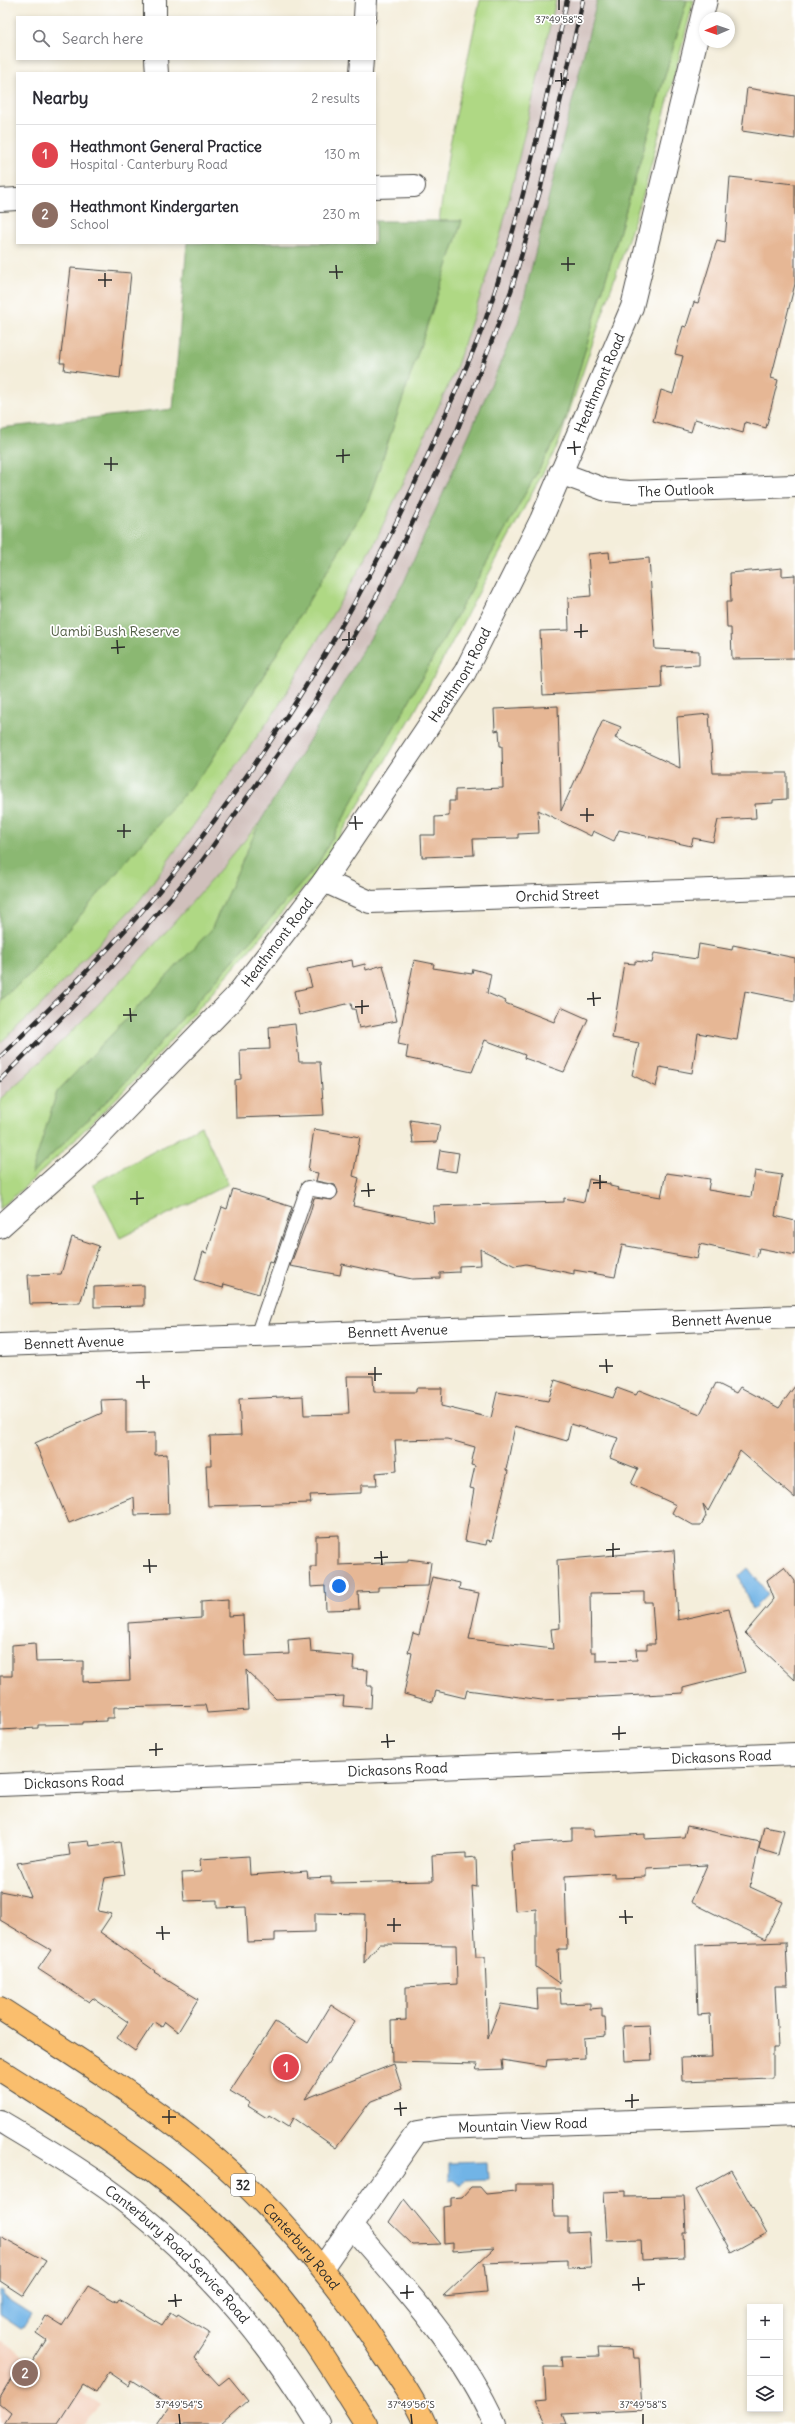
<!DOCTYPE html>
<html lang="en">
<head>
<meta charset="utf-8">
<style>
  :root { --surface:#fff; --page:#f2f2f3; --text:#2b2b33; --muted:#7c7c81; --line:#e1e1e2; --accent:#0f766e }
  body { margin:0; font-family:Delius,sans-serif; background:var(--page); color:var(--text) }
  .controls { position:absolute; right:12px; bottom:12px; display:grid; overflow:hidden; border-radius:0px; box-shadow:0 2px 6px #0003 }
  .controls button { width:36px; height:36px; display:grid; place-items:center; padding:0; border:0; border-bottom:1px solid var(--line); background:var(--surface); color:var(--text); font:20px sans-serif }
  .compass { position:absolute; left:699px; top:12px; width:36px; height:36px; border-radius:50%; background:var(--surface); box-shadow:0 2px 6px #0003; rotate:268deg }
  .you { position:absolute; left:339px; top:1586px; width:14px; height:14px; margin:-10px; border:3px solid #fff; border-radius:50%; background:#1a73e8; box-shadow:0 0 0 6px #1a73e833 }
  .badge { display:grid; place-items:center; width:26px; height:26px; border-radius:50%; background:var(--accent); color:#fff; font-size:13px; font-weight:700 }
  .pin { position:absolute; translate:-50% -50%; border:2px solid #fff; box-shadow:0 1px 4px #0006 }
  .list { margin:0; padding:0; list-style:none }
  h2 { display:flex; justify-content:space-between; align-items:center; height:52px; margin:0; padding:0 16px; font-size:17px }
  h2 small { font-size:13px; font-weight:400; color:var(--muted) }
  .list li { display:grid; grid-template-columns:26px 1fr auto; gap:12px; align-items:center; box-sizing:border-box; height:60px; padding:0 16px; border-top:1px solid var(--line) }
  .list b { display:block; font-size:15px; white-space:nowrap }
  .list p { margin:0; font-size:13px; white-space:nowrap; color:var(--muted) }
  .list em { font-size:13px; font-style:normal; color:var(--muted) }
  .icon { flex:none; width:22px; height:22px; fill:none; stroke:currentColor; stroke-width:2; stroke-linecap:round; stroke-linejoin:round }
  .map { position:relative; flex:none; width:795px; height:2424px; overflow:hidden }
  .search { position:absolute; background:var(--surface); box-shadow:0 2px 6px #0003; left:16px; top:16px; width:360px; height:44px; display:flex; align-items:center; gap:10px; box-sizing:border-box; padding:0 14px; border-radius:0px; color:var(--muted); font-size:15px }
  .panel { position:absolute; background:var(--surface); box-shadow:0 2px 6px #0003; left:16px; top:72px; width:360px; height:172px; border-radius:0px }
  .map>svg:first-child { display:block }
</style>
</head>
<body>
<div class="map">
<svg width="795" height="2424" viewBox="0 0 795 2424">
  <rect width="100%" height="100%" fill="#fff"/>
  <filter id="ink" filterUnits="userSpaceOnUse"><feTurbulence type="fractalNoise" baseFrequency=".025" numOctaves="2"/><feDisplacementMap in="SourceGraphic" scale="8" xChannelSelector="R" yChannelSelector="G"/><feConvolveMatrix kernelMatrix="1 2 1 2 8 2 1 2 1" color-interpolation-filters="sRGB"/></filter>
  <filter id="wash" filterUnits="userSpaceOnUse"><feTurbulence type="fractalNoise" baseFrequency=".012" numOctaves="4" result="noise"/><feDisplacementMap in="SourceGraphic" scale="16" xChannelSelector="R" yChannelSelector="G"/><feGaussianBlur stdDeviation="0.9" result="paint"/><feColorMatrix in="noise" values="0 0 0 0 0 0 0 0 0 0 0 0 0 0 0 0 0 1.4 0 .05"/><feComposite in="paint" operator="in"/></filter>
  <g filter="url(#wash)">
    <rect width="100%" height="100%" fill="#f4eedb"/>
    <polygon fill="#f4d3c0" points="0,2341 100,2405 83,2424 0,2424"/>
    <polygon fill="#d0c0bc" points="556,0 597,0 518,323 404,582 260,822 173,926 56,1049 0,1099 0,1043 38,1008 140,900 276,710 501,233"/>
    <g fill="#afd884" stroke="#6d8258">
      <polygon points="480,0 556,0 501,233 455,371 372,548 276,710 140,900 38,1008 0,1043 0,1000 30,974 209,765 367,505 462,221 439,221 449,149"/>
      <path d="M 687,0 L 694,0 L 644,192 L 558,445 L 414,713 L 321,868 L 143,1072 L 50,1164 L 0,1209 L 0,1099 C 96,1013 178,921 260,822 L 211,930 L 57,1092 L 32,1174 L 122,1086 L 316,867 L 563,426 Z"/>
      <polygon points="201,1126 228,1184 120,1238 93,1184"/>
    </g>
    <g fill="#8bb872" stroke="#5b724e">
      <polygon points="597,0 687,0 563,426 316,867 122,1086 31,1175 57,1092 211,930 260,822 404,582 518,323"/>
      <polygon points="375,221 462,221 367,505 209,765 30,974 0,1000 0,428 173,409 187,243 375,243"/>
    </g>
    <g fill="#71b4e6" stroke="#4e7088">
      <polygon points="748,1568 768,1594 752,1610 739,1576"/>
      <polygon points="487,2162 488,2179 466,2180 461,2186 454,2180 449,2181 449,2163"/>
      <polygon points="0,2291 3,2292 4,2297 31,2314 23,2327 21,2328 0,2314"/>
    </g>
    <g id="blocks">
      <g fill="#e6b795" fill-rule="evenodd">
        <polygon points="747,88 795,96 795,139 742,131"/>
        <polygon points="730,177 795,184 795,284 771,378 778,380 766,428 745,422 743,433 695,419 691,432 653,421 661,390 673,394 683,356 675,354 683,326 686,327 694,302 698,303 717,240 725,242"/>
        <polygon points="71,268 131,273 120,378 64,370 65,363 60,363"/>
        <polygon points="609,552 610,562 649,558 655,649 699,651 699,665 661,667 662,688 543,695 540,631 569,630 568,598 591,596 588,554"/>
        <polygon points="782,568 782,576 795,575 795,658 732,659 731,628 727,628 726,602 731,602 730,573"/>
        <polygon points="558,706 561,811 603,720 621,727 615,738 680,768 677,717 709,714 713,773 787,773 787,799 773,800 773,803 755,804 756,818 718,820 713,842 693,838 691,846 619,830 614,841 593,831 591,836 538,810 539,833 518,834 518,838 473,839 474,855 422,857 421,835 435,835 435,817 449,816 449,801 455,801 455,790 503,788 502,746 500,746 499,730 495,731 494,709"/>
        <polygon points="699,944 732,950 733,945 795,958 795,1001 745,991 737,1040 698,1033 692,1073 660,1067 656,1087 632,1075 639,1043 612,1038 624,963 635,964 635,961 652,963 654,953 697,959"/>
        <polygon points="352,960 353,967 365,964 366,970 383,965 397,1021 359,1028 355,1009 352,1009 351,1003 299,1015 294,991 312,987 307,969"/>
        <polygon points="414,960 434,964 433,968 472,974 473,969 491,974 487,993 506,1001 505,1003 554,1022 561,1007 588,1019 564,1072 524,1058 525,1055 485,1040 472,1072 406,1058 408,1046 398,1044"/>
        <polygon points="295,1024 299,1062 320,1062 324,1115 236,1118 235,1080 241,1079 240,1050 270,1049 269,1027"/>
        <polygon points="410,1120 440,1125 437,1142 413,1143"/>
        <polygon points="314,1129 360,1137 353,1176 359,1178 353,1206 434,1223 433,1206 564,1202 564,1198 584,1202 589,1179 610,1184 610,1186 619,1188 618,1190 661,1197 666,1173 710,1179 708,1190 751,1197 755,1171 782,1175 775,1216 795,1221 795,1255 759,1248 757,1257 700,1244 697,1259 622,1245 615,1277 574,1270 574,1274 526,1264 515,1266 480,1249 481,1265 459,1266 459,1272 440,1273 440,1278 412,1279 342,1264 340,1275 290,1266 310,1213 314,1198 332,1200 338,1193 335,1185 316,1181 318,1173 308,1171"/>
        <polygon points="440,1150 459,1153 456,1172 437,1169"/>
        <polygon points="233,1189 292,1207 273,1263 269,1262 259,1294 224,1284 223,1288 195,1280 203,1252 207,1253 222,1207 227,1209"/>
        <polygon points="72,1237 99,1246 80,1303 30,1304 28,1275 61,1274"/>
        <polygon points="144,1285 144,1306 94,1307 94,1287"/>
        <polygon points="347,1376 373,1376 374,1392 416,1392 416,1388 442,1388 441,1406 491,1418 497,1392 548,1401 555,1380 613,1398 617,1388 636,1395 639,1390 700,1414 716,1383 736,1393 740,1387 779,1408 795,1386 795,1498 740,1451 708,1511 703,1504 706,1516 701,1525 693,1525 672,1513 676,1505 631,1484 638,1469 610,1458 618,1438 571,1424 567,1441 515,1426 506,1470 508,1471 492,1541 487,1540 486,1545 465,1541 474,1489 470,1488 475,1466 471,1465 475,1447 447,1439 395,1440 397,1471 376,1473 377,1485 361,1485 361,1493 310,1495 311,1503 208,1506 206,1465 211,1465 210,1436 241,1435 239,1399 303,1396 304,1415 349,1414"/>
        <polygon points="126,1399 126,1434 155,1433 155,1455 167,1454 169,1514 135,1515 134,1497 69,1523 35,1443 102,1413 101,1400"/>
        <polygon points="339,1535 339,1565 408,1562 408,1559 431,1562 428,1586 378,1587 378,1591 358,1592 359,1609 326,1610 325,1586 311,1587 310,1567 316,1567 316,1536"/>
        <path d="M 674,1550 L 678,1620 L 729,1609 L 745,1672 L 683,1688 L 683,1693 L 542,1700 L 467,1690 L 465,1698 L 436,1691 L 433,1702 L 404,1694 L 412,1653 L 408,1652 L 413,1633 L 419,1635 L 432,1577 L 460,1583 L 459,1589 L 479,1593 L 469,1639 L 553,1649 L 551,1629 L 560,1628 L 557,1560 ZM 644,1592 L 644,1602 L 652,1602 L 655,1644 L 647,1644 L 647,1649 L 636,1649 L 637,1660 L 596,1661 L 596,1652 L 591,1652 L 590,1593 Z"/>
        <polygon points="784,1567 795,1581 795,1680 745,1633 774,1599 767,1580"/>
        <polygon points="228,1599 228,1616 243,1615 245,1656 289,1654 288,1640 310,1638 311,1652 354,1656 353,1669 368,1670 367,1686 372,1686 371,1708 343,1706 344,1696 276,1699 246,1670 248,1710 207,1713 205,1705 114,1707 114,1718 106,1718 106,1721 83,1722 83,1724 38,1725 38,1728 0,1730 0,1676 12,1676 12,1645 35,1643 36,1662 83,1661 83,1682 130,1680 128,1623 201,1618 201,1601"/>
        <polygon points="687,1826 760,1842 750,1887 783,1902 765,1939 691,1902 707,1865 646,1868 646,1877 614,1878 614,1873 565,1876 567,1949 558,1949 560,1984 536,1967 536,1909 515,1911 511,1850 514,1850 513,1844 572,1840 572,1829 594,1829 594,1837 645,1834 645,1839 684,1837"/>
        <polygon points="764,1826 784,1830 778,1855 759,1849"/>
        <polygon points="89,1841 90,1846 120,1842 125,1875 105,1878 98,1911 112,1914 100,1932 155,1971 154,1972 198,1999 178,2032 165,2022 162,2027 154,2022 135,2051 117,2038 128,2022 93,1998 89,2002 38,1969 51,1950 0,1920 0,1891 31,1897 17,1863 70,1855 68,1843"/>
        <polygon points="466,1853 466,1858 476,1857 477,1887 472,1886 476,1957 485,1957 488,2038 501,2004 538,2010 537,1989 560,1989 561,2004 590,2003 590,2009 602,2008 602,2017 605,2017 606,2036 584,2038 585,2058 547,2060 546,2067 502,2060 503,2069 476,2070 478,2064 392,2062 391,2021 406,2020 406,1987 457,1984 456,1945 379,1944 364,1963 365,1914 315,1913 315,1932 275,1933 275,1941 248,1942 246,1907 217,1908 217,1900 184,1901 182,1873 201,1872 200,1859 249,1856 250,1875 307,1871 308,1878 331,1877 331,1883 433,1881 432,1855"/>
        <polygon points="786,1942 788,1986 775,1986 778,2048 773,2048 773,2078 682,2081 681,2058 712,2057 710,2014 698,2015 696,1945"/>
        <polygon points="331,2005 355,2021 305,2099 394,2064 402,2089 370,2102 336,2148 293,2118 288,2127 269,2115 267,2118 248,2106 250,2103 230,2091 275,2022 308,2043"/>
        <polygon points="650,2025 652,2060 625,2061 623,2026"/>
        <polygon points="731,2170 767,2233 731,2253 696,2190"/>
        <polygon points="516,2184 553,2184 554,2217 568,2217 568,2233 589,2232 591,2267 568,2268 568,2260 484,2263 487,2292 443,2296 494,2248 453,2251 453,2243 444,2244 443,2207 451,2206 451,2198 462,2197 471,2187 480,2187 486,2194 516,2191"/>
        <polygon points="625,2191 625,2197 684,2196 686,2232 683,2232 684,2258 642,2260 641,2240 607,2241 604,2192"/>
        <polygon points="404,2199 441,2244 413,2245 389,2222"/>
        <polygon points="0,2236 46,2261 23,2296 0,2281"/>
        <polygon points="88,2286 117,2302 119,2299 162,2325 170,2313 176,2317 178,2314 210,2334 194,2358 219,2385 229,2377 248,2400 221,2424 157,2424 170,2405 131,2380 128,2385 109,2372 96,2393 83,2385 58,2424 4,2424 11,2413 0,2404 0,2398 13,2376 21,2380 46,2340 36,2333 46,2316 62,2326"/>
        <polygon points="598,2348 633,2349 634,2358 639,2358 642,2410 563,2414 567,2424 547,2424 535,2401 546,2400 544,2367 562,2367 561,2357 599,2356"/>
      </g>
    </g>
  </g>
  <g filter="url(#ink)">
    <use href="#blocks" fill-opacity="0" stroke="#494845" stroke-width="1"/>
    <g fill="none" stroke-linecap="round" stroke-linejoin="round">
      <defs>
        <polyline id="lane" points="257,1336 308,1188 330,1192"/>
        <g id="street">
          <polyline points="155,0 155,17"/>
          <polyline points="365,17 366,0"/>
          <polyline points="156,59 157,73"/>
          <polyline points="361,73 362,59"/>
          <polyline points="375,187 414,186"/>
          <polyline points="0,200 17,199"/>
          <path id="s1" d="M 560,473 L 606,490 L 629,492 L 795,486"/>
          <path id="s2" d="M 324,881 L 370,902 L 795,887"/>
          <path id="s3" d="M 0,1227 L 84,1152 L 236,996 L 324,881 L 465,672 L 541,520 L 632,307 L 706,0"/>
          <path id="s4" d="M 0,1345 L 795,1317"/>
          <path id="s5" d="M 0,1785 L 795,1754"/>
          <path id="s6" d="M 0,2121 C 45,2148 93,2176 134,2209 C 208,2269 270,2343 319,2424"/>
          <path d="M 352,2227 C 405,2289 461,2348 495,2424"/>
          <path id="s7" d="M 322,2268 L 417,2132 L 442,2128 L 795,2115"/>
        </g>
        <g id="primary">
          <path id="s8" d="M 0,2008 C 60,2047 121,2085 178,2128 C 259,2189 328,2269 383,2354 C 398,2376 414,2399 425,2424"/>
          <path d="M 0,2070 C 58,2107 117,2143 171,2186 C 211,2218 249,2258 281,2298 C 313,2337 339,2382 366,2424"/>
        </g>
      </defs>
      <use href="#lane" stroke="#494845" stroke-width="16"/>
      <use href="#street" stroke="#494845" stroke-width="24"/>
      <use href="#primary" stroke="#494845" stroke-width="24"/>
      <use href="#lane" stroke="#fff" stroke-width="14"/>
      <use href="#street" stroke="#fff" stroke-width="22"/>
      <use href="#primary" stroke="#fabe6d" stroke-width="22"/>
      <defs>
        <g id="rail">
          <path d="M 0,1057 C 59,1000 117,943 169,879 C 283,738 377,578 447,411 C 460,381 474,351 485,321 C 521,216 545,108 567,0"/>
          <polyline points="0,1080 111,968 202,861 314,703 378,594 457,431 511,291 540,191 583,0"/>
        </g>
      </defs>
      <use href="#rail" stroke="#2b2b2b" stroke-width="4.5"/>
      <use href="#rail" stroke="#fff" stroke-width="3" stroke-dasharray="9" stroke-linecap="butt"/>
    </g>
  </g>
  <path fill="none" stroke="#2b2b2b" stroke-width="1.5" d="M 559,0 L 559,10M 561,73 L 562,87M 555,81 L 569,80M 568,257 L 568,271M 561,264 L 575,264M 336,265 L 337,279M 329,272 L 343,272M 105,273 L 105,287M 98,280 L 112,280M 574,441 L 575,455M 567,448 L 581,447M 343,449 L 343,463M 336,456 L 350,455M 111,457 L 111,471M 104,464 L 118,464M 581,624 L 581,638M 349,632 L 349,646M 574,632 L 588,631M 117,640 L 118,654M 342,640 L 356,639M 111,648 L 125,647M 587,808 L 587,822M 580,815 L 594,815M 355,816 L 356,830M 349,823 L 363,823M 124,824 L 124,838M 117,831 L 131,831M 593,992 L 594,1006M 587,999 L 601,998M 362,1000 L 362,1014M 355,1007 L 369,1006M 130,1008 L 131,1022M 123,1015 L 137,1015M 600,1175 L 600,1189M 368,1183 L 369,1197M 593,1183 L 607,1182M 137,1191 L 137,1205M 361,1191 L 375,1190M 130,1199 L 144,1198M 606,1359 L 607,1373M 599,1366 L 613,1366M 375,1367 L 375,1381M 368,1374 L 382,1374M 143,1375 L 144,1389M 136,1382 L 150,1382M 613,1543 L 613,1557M 606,1550 L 620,1549M 381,1551 L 382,1565M 374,1558 L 388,1557M 149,1559 L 150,1573M 143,1566 L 157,1566M 619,1726 L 619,1740M 387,1734 L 388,1748M 612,1734 L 626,1733M 381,1742 L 395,1741M 156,1743 L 156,1756M 149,1750 L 163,1749M 625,1910 L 626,1924M 619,1917 L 633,1917M 394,1918 L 394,1932M 387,1925 L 401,1925M 162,1926 L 163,1940M 156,1933 L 170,1933M 632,2094 L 632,2108M 625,2101 L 639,2100M 400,2102 L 401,2116M 394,2109 L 407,2108M 169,2110 L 169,2124M 162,2117 L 176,2117M 638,2277 L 639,2291M 407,2285 L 407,2299M 632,2285 L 645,2284M 400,2293 L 414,2292M 175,2294 L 176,2307M 168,2301 L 182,2300M 179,2414 L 180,2424M 411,2414 L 412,2424M 643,2414 L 643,2424"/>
  <g text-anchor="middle" stroke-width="3.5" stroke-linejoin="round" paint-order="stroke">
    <rect fill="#fff" stroke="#6b6b6b" stroke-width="1" x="231" y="2174" width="24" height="22" rx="3"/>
    <g font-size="13" font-weight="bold" fill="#2b2b2b">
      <text x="243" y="2190">32</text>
    </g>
    <g font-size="14" fill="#2b2b2b" stroke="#fff">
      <text dy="5" stroke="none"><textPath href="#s3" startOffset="1046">Heathmont Road</textPath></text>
      <text dy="5" stroke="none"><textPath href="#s1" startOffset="119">The Outlook</textPath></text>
      <text dy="5" stroke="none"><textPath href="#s3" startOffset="722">Heathmont Road</textPath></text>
      <text dy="5" stroke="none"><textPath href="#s2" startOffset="238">Orchid Street</textPath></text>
      <text dy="5" stroke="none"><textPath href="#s3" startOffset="398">Heathmont Road</textPath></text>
      <text dy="5" stroke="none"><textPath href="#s4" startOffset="722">Bennett Avenue</textPath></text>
      <text dy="5" stroke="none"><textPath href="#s4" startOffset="398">Bennett Avenue</textPath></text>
      <text dy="5" stroke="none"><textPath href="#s4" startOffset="74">Bennett Avenue</textPath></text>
      <text dy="5" stroke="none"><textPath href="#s5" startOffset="722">Dickasons Road</textPath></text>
      <text dy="5" stroke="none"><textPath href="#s5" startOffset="398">Dickasons Road</textPath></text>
      <text dy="5" stroke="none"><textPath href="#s5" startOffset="74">Dickasons Road</textPath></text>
      <text dy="5" stroke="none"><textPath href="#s7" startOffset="272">Mountain View Road</textPath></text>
      <text dy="5" stroke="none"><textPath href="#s8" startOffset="386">Canterbury Road</textPath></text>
      <text dy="5" stroke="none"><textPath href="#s6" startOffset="223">Canterbury Road Service Road</textPath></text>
    </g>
    <g font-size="14" fill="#535f46" stroke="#fff">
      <text x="115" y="636">Uambi Bush Reserve</text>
    </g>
  </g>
  <g font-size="10" text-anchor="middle" fill="#2b2b2b" stroke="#fff" stroke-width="3.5" stroke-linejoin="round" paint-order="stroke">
    <text x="559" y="23">37°49'58"S</text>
    <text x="179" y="2408">37°49'54"S</text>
    <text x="411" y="2408">37°49'56"S</text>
    <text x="643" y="2408">37°49'58"S</text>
  </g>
</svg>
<div class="controls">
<button>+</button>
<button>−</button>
<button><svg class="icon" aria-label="layers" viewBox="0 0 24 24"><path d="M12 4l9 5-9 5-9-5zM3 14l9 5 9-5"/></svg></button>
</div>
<svg class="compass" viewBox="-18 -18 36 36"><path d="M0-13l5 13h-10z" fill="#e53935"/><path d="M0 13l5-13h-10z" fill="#7c7c81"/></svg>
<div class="you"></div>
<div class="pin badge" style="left:286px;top:2067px;background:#e0444e">1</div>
<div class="pin badge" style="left:25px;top:2373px;background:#8d6e63">2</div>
<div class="search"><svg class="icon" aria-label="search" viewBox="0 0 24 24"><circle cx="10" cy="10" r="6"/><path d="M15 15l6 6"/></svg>Search here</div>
<section class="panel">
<h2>Nearby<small>2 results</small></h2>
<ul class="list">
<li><span class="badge" style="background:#e0444e">1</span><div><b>Heathmont General Practice</b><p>Hospital · Canterbury Road</p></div><em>130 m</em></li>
<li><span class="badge" style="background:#8d6e63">2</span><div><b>Heathmont Kindergarten</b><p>School</p></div><em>230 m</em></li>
</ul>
</section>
</div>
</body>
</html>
